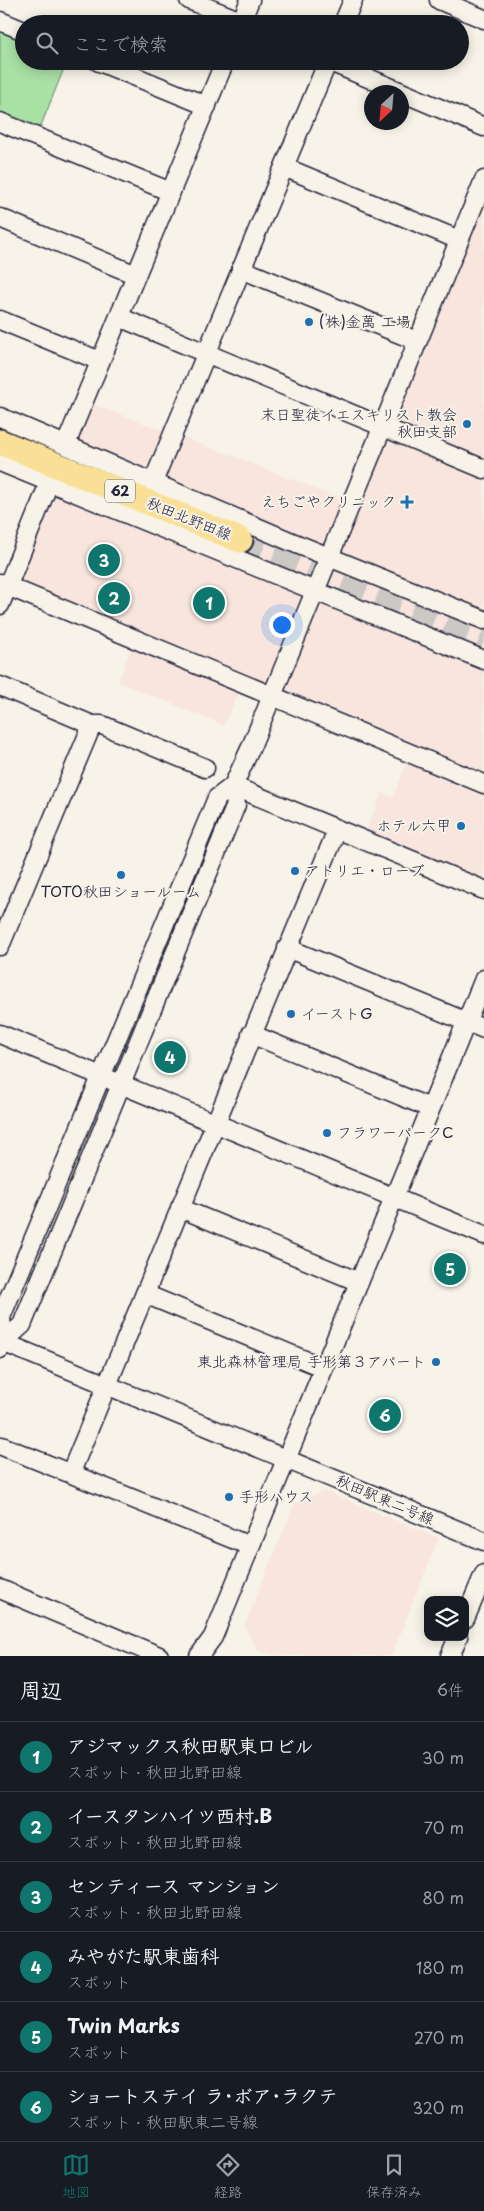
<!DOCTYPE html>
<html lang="ja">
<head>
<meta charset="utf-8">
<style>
  :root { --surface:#171b24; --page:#20242c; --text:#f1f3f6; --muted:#9ea1a6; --line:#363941; --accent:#0f766e }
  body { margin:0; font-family:"Playpen Sans","Klee One",sans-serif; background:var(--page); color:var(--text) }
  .controls { position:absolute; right:15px; bottom:15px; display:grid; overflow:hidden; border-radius:10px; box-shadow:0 2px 12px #0003 }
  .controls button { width:45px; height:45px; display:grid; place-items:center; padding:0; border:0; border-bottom:1px solid var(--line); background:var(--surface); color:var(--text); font:25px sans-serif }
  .compass { position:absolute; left:364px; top:85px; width:45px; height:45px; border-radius:50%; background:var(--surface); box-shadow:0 2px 12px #0003; rotate:206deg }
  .you { position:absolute; left:281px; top:624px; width:18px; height:18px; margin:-12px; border:4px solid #fff; border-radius:50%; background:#1a73e8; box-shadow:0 0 0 8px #1a73e833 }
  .badge { display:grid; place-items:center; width:32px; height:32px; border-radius:50%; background:var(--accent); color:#fff; font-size:16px; font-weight:700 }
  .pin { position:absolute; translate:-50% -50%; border:2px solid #fff; box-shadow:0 1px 5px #0006 }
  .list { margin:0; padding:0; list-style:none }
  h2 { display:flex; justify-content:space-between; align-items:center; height:65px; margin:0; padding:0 20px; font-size:21px }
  h2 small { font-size:16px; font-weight:400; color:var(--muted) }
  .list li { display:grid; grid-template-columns:32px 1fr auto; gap:15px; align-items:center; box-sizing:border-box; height:70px; padding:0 20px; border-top:1px solid var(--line) }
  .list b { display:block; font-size:19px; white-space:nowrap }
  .list p { margin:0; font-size:16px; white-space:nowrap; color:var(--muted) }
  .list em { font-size:16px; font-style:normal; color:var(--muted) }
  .icon { flex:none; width:28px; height:28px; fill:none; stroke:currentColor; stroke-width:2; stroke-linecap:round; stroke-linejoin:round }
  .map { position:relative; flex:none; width:484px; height:1656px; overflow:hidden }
  .search { position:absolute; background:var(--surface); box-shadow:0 2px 12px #0003; left:15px; right:15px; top:15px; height:55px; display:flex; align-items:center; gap:12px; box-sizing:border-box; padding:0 18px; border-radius:28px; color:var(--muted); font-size:19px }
  .sheet { height:485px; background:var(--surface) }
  nav { display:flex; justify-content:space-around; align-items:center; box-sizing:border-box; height:70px; border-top:1px solid var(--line); background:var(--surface); font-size:14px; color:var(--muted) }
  nav a { display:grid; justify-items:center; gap:2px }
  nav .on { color:var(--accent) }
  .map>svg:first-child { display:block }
</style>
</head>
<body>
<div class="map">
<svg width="484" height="1656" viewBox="0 0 484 1656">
  <rect width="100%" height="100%" fill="#f7f3e8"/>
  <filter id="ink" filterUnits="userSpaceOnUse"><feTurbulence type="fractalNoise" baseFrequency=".02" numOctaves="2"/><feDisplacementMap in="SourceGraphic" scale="10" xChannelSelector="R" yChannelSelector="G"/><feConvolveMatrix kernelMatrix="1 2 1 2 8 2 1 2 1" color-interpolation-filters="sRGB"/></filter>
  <g filter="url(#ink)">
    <g fill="#f8e6de">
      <polygon points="484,168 484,774 245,678 224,725 118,682 133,644 15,594 86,402 231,455 346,501"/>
      <polygon points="407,763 484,796 484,882 365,833 382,793 393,797"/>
      <polygon points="325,1491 439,1538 391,1656 277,1656 258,1651 244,1626 295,1503"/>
    </g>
    <polygon fill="#a9e0a4" stroke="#668170" points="0,27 24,37 24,61 67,61 38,133 0,117"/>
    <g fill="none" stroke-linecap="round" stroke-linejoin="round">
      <polyline stroke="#ccc9c5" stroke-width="25" stroke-dasharray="25 12" stroke-linecap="butt" points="240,540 484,641"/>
      <defs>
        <g id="minor">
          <polyline points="189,0 231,17 241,24"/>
          <polyline points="439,0 484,19"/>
          <polyline points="0,21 24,31"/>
          <polyline points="240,24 250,0"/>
          <polyline points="343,24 353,0"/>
          <polyline points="97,61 207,106"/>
          <polyline points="328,61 484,127"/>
          <polyline points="0,122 171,192"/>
          <polyline points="284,167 459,240"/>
          <polyline points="0,218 136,275"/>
          <polyline points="241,269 417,341"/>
          <polyline points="119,317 484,469"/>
          <polyline points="0,320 100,361"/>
          <polyline points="0,417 287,540 484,620"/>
          <polyline points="66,444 225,61"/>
          <polyline points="0,462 484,660"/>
          <polyline points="153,482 328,61"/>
          <polyline points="0,583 484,784"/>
          <polyline points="0,605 49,483"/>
          <polyline points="0,686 92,725 0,946"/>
          <polyline points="92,725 102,725 205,768"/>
          <polyline points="233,786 484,890"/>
          <polyline points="287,948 484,1029"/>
          <polyline points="0,1034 484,1235"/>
          <polyline points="251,1034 430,1108"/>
          <polyline points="180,1208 359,1282"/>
          <polyline points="145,1294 324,1368"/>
          <polyline points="0,1341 484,1541"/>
          <polyline points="3,1342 1,1317 217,798 233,786 251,747 484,180"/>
          <polyline points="0,1349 3,1342 22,1325 236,805 233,786"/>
          <polyline points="2,1446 250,1546"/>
          <polyline points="71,1472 337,830"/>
          <polyline points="0,1589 159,1656"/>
          <polyline points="465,1619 484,1574"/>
          <polyline points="199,1656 213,1637 484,979"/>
          <polyline points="450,1656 458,1637"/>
        </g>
        <polyline id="highway" points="0,442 240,540"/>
      </defs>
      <use href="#minor" stroke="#22223b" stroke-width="21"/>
      <use href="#highway" stroke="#22223b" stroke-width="29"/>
      <use href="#minor" stroke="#f7f3e8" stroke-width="18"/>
      <use href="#highway" stroke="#fadf96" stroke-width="25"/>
    </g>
  </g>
  <g fill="#1f6fb2" stroke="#f7f3e8" stroke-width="2">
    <circle cx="309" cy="322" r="5"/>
    <circle cx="467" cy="424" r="5"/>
    <path d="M404.5 494.5h5v5h5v5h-5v5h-5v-5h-5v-5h5z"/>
    <circle cx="461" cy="826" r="5"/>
    <circle cx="295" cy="871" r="5"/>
    <circle cx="121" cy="875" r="5"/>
    <circle cx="291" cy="1014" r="5"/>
    <circle cx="327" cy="1133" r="5"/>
    <circle cx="436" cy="1362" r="5"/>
    <circle cx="229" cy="1497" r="5"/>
  </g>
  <g text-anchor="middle" stroke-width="4" stroke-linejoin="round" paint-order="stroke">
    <rect fill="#f7f3e8" stroke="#62616f" stroke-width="1" x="105" y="479.5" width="30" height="23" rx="4"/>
    <g font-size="14" font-weight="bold" fill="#22223b">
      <text x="120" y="496">62</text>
    </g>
    <g font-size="15" fill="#22223b" stroke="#f7f3e8" text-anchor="start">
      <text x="319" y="327">(株)金萬 工場</text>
      <text x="457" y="420" text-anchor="end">末日聖徒イエスキリスト教会<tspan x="457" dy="17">秋田支部</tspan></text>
      <text x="396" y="507" text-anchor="end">えちごやクリニック</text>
      <text x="451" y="831" text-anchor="end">ホテル六甲</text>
      <text x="305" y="876">アトリエ・ローブ</text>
      <text x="121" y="897" text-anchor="middle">TOTO秋田ショールーム</text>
      <text x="301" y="1019">イーストG</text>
      <text x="337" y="1138">フラワーパークC</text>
      <text x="426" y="1367" text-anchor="end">東北森林管理局 手形第３アパート</text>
      <text x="239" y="1502">手形ハウス</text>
    </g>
    <g font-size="15" fill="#22223b" stroke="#f7f3e8">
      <text transform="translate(189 519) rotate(22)" y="5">秋田北野田線</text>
      <text transform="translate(385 1500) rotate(23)" y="5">秋田駅東二号線</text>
    </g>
  </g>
</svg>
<div class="controls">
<button><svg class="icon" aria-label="layers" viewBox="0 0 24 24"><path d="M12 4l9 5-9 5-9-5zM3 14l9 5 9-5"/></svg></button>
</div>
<svg class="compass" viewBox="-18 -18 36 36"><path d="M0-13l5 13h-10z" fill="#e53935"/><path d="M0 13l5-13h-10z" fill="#9ea1a6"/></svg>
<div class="you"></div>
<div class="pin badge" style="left:209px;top:603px">1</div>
<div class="pin badge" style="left:114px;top:598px">2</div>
<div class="pin badge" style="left:104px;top:560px">3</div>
<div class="pin badge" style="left:170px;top:1057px">4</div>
<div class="pin badge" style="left:450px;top:1269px">5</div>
<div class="pin badge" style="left:385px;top:1415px">6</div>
<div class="search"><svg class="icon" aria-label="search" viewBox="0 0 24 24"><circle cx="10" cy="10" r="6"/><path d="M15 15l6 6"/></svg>ここで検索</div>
</div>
<section class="sheet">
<h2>周辺<small>6件</small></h2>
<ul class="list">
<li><span class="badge">1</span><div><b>アジマックス秋田駅東口ビル</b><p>スポット · 秋田北野田線</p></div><em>30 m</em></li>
<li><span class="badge">2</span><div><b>イースタンハイツ西村.B</b><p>スポット · 秋田北野田線</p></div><em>70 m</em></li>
<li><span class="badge">3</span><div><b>センティース マンション</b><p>スポット · 秋田北野田線</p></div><em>80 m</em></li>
<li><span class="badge">4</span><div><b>みやがた駅東歯科</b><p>スポット</p></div><em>180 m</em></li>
<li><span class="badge">5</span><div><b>Twin Marks</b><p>スポット</p></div><em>270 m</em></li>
<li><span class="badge">6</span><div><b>ショートステイ ラ･ボア･ラクテ</b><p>スポット · 秋田駅東二号線</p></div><em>320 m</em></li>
</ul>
</section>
<nav>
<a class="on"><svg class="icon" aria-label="map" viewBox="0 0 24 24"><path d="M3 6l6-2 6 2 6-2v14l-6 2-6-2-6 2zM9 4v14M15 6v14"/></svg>地図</a>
<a><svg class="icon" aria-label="directions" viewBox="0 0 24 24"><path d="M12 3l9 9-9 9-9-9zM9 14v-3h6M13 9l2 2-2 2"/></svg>経路</a>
<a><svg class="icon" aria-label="saved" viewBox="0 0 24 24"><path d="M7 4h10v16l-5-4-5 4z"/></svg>保存済み</a>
</nav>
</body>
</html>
